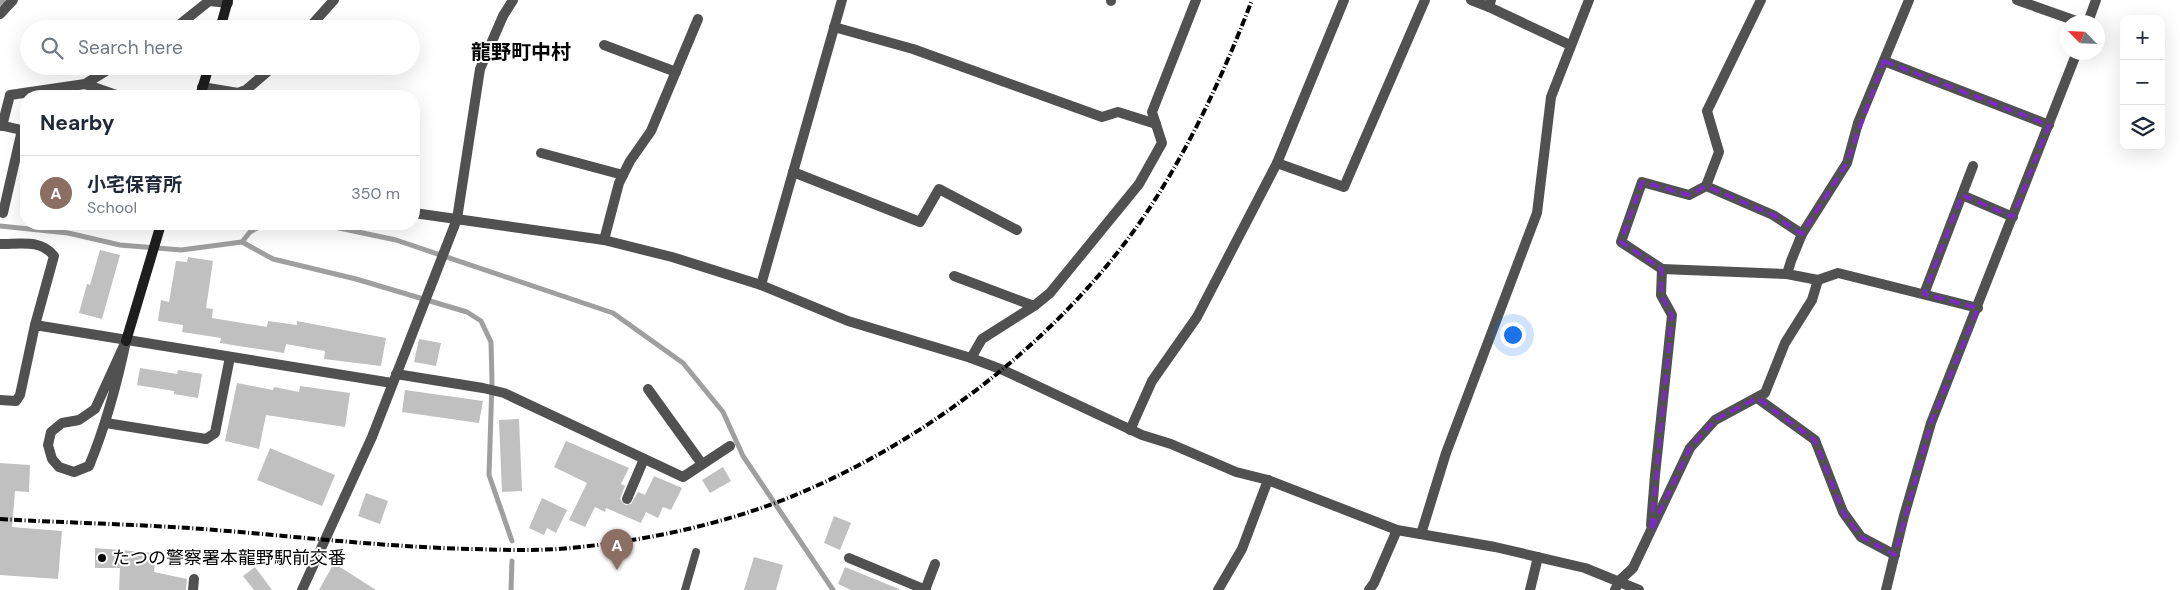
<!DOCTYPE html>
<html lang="en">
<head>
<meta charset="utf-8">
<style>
  :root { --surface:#fff; --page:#f6f6f7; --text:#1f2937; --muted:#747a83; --line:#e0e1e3; --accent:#ea580c }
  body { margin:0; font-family:"DM Sans","Noto Sans JP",sans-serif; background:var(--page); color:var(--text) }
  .controls { position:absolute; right:15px; top:15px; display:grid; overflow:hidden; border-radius:10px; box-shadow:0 5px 20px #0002 }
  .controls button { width:45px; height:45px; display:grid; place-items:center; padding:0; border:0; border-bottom:1px solid var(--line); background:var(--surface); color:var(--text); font:25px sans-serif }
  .compass { position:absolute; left:2060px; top:15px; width:45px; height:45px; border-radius:50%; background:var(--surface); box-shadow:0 5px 20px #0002; rotate:294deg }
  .you { position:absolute; left:1512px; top:334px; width:18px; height:18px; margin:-12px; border:4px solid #fff; border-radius:50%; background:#1a73e8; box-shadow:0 0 0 8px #1a73e833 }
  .badge { display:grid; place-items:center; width:32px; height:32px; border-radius:50%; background:var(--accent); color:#fff; font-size:16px; font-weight:700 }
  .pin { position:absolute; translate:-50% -41px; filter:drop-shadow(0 1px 2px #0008) }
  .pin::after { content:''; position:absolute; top:26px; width:18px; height:15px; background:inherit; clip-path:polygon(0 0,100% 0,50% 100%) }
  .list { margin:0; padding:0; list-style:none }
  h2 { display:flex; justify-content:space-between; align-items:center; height:65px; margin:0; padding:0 20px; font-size:21px }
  h2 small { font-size:16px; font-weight:400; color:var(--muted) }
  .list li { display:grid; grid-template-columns:32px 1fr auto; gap:15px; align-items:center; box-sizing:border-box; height:75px; padding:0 20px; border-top:1px solid var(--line) }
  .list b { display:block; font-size:19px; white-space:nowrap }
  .list p { margin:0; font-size:16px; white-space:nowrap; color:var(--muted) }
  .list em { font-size:16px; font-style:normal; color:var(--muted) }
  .icon { flex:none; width:28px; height:28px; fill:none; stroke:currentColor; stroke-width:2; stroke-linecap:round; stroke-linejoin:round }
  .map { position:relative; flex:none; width:2180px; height:590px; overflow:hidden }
  .search { position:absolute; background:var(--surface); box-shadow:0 5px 20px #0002; left:20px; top:20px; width:400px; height:55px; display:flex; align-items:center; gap:12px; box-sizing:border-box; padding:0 18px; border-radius:28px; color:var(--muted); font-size:19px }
  .panel { position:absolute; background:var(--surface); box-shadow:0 5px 20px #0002; left:20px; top:90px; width:400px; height:140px; border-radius:20px }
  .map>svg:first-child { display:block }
</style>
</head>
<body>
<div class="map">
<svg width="2180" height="590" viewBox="0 0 2180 590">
  <rect width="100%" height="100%" fill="#fff"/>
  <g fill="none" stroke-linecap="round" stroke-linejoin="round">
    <g stroke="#9f9f9f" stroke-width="5">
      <polyline points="0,3 3,0"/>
      <polyline points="320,224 396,240 613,313 683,363 723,412 743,456 833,590"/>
      <polyline points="0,226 68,233 120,245 181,250 242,242 250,232 264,224"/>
      <polyline points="242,242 273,259 356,279 467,312 481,321 491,342 492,382 489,475 512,541"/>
      <polyline points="511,590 512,561"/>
    </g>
  </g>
  <g fill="#c0c0c0">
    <polygon points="100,250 120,255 102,319 79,313 87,284 90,285"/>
    <polygon points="188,257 213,261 206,308 213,309 212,318 267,327 268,321 297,325 297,321 386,338 381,366 324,359 325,351 286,344 284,353 220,343 221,338 182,332 183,325 158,321 161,300 169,302 176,261 187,262"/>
    <polygon points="419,339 441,343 436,366 414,362"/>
    <polygon points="140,368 177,374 178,370 202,374 198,398 174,394 174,391 137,385"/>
    <polygon points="237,383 273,390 274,387 299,392 300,386 350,393 345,427 266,415 259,449 225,441"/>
    <polygon points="405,390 483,401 479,423 402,412"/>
    <polygon points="519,419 522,491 502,492 499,420"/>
    <polygon points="566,441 629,468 621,484 625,486 620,499 625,505 631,504 638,492 645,495 654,476 682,488 671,510 663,507 658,518 646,512 641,523 606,508 605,512 595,507 585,527 569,520 587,483 554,467"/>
    <polygon points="270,448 335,475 322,506 257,480"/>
    <polygon points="0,463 30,465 29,492 15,491 12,527 62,531 58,579 0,575"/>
    <polygon points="723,467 731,481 710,493 702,480"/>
    <polygon points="366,493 388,501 380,524 358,516"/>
    <polygon points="542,498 567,510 556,533 547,528 544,535 529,528"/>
    <polygon points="834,516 851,523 840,550 824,543"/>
    <polygon points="95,548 156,553 154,572 187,579 186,590 119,590 120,568 95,568"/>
    <polygon points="754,557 783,565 776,590 744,590"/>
    <polygon points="334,563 340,567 376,590 319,590"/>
    <polygon points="255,567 272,590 254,590 243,576"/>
    <polygon points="845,567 899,589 899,590 851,590 838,584"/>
  </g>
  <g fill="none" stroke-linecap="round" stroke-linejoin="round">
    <polyline stroke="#515151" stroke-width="8" points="685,590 696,552"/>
    <g stroke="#515151" stroke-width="10">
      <polyline points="1471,0 1489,7"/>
      <polyline points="1491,0 1489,7 1570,45"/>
      <polyline points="1761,0 1707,111 1719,152 1706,186 1773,215 1802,234"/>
      <polyline points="2017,0 2079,22"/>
      <polyline points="1111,1 1111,0"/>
      <polyline points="0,14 13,0"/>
      <polyline points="222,22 234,29"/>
      <polyline points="2088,22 2096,0"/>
      <polyline points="834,27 913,49 1102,117 1118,112 1156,124"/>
      <polyline points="174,29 209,1 228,3"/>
      <polyline points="308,29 334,0"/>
      <polyline points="604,45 676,72"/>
      <polyline points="1884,61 2049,125"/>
      <polyline points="85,84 119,96"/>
      <polyline points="202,87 238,93 246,90 274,66"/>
      <polyline points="0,125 26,131"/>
      <polyline points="2,126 10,95 85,84 114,66"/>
      <polyline points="541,153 623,175"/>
      <polyline points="1277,163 1344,187 1425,0"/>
      <polyline points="793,172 920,222 939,189 1017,230"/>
      <polyline points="1962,195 2013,217"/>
      <polyline points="3,213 22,130"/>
      <polyline points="414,213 604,240 672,257 761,285 848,321 971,358 1003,370 1142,435 1171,444 1236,472 1268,480 1397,530 1495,547 1585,568 1639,590"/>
      <polyline points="604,240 619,183 630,161 651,131 698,19"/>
      <path d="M 0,244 C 20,244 41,239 54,256 L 35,325"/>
      <polyline points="1662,269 1787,274"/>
      <polyline points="954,276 1034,306"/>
      <polyline points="1818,280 1787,274 1791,261 1802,234 1847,163 1858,123 1909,0"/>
      <polyline points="761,285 842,0"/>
      <polyline points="1924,294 1973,166"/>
      <path d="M 126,341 C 117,384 106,425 89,466 L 74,472 L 59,467 L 52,459 L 48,445 L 51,432 L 62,423 L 79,420 L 95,409 Z"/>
      <polyline points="971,358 982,339 1034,306 1050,293 1139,184 1162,143 1152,112 1196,0"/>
      <polyline points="396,374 483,388 504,393 683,477 730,446"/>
      <polyline points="648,389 702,464"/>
      <polyline points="1757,398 1815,440 1843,512 1861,537 1895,555"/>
      <polyline points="0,400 16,401 20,395 35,325 392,383"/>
      <polyline points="106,423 206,439 215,433 230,357"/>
      <polyline points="1130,430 1152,381 1197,317 1277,163 1344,0"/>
      <polyline points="627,499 644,459"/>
      <polyline points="1651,525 1655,475 1672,315 1661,295 1662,269 1621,242 1642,182 1689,195 1706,186"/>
      <polyline points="1421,534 1446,453 1537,213 1551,97 1589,0"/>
      <polyline points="849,558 926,590"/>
      <polyline points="193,590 194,579"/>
      <polyline points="302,590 372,437 457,219 480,69 503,16 513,0"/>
      <polyline points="925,590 935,564"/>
      <polyline points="1218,590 1242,549 1268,480"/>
      <polyline points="1369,590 1374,583 1397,530"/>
      <polyline points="1530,590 1538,557"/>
      <polyline points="1615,590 1619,581 1633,568 1690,448 1715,420 1765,393 1785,343 1812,300 1818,280 1838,273 1978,308"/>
      <polyline points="1886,590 1904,516 1931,423 2077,52"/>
    </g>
    <g stroke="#1e1e1e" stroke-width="10">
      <polyline points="220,29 228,0"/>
      <polyline points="200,96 209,66"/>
      <polyline points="126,341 161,224"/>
    </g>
    <path stroke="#000" stroke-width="4" stroke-dasharray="8 2.5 1 2.5" stroke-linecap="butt" d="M 0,519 C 68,523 135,524 203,529 C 293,536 383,547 473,549 C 506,550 538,551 571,548 C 642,541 716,526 783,500 C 925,444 1065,336 1149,209 C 1192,143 1224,73 1252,0"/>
  </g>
  <path fill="none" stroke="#7b2cbf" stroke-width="4" stroke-dasharray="10 6" stroke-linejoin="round" d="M 1884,61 L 2049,125 L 2013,217 L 1962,195 L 1924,294 L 1978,308 L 1931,423 L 1895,555 L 1861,537 L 1843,512 L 1815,440 L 1757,398 L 1715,420 L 1690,448 L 1651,531 L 1672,315 L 1661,295 L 1662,269 L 1621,242 L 1642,182 L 1689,195 L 1706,186 L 1773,215 L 1802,234 L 1847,163 Z"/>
  <circle fill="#000" stroke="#fff" stroke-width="2" cx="102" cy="558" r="5"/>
  <g text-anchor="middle" stroke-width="4" stroke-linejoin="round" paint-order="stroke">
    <g font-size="18" fill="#000" stroke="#fff" text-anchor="start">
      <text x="112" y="564">たつの警察署本龍野駅前交番</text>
    </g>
    <g font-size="20" font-weight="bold" fill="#000" stroke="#fff">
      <text x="521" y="59">龍野町中村</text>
    </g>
  </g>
</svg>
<div class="controls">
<button>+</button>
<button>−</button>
<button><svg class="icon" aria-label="layers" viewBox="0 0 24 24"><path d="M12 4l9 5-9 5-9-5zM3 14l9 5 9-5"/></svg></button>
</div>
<svg class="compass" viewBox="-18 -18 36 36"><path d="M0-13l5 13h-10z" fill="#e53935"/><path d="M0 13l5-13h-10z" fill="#747a83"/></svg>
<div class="you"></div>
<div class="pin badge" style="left:617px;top:570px;background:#8d6e63">A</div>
<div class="search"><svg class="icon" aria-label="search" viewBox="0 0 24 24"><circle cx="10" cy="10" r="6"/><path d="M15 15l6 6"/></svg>Search here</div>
<section class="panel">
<h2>Nearby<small></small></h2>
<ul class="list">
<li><span class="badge" style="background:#8d6e63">A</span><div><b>小宅保育所</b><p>School</p></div><em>350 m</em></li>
</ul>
</section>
</div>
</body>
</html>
